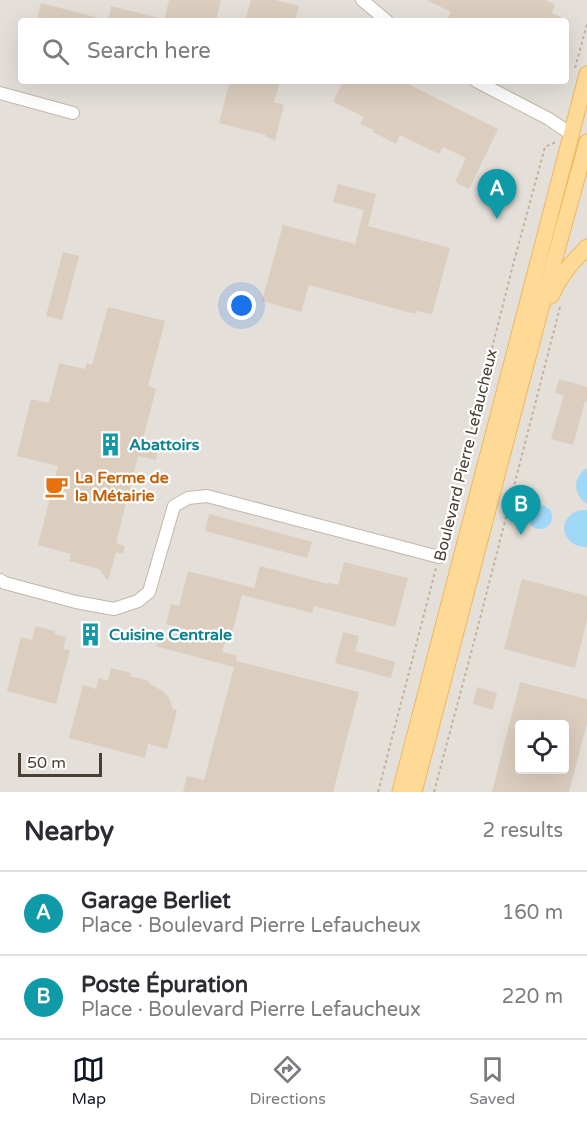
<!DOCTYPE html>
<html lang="en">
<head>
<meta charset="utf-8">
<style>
  :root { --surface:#fff; --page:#f2f2f3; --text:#2b2b33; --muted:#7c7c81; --line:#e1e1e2; --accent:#111827 }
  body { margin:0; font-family:"Varela Round",sans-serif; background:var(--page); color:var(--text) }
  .controls { position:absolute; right:18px; bottom:18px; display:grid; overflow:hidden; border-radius:6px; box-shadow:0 6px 24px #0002 }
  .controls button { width:54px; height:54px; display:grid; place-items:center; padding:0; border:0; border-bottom:2px solid var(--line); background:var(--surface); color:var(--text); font:30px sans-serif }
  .scale { position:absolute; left:18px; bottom:15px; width:84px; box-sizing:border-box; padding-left:6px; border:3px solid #494035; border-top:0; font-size:16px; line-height:21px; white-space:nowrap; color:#494035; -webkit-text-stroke:4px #fff; paint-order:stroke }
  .you { position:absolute; left:242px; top:306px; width:21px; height:21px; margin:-15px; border:4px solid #fff; border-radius:50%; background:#1a73e8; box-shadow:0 0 0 9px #1a73e833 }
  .badge { display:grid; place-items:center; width:39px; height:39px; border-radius:50%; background:var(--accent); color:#fff; font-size:20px; font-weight:700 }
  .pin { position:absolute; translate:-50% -50px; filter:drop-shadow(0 2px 3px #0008) }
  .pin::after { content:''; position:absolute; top:32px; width:21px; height:18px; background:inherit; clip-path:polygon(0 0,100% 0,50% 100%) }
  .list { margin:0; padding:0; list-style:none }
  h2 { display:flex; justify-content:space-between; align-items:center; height:78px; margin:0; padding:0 24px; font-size:26px }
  h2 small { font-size:20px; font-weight:400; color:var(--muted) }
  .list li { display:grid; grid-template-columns:39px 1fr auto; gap:18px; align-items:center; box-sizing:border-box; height:84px; padding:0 24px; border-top:2px solid var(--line) }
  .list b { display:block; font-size:22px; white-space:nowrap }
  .list p { margin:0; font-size:20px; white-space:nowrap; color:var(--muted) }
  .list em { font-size:20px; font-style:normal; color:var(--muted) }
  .icon { flex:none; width:33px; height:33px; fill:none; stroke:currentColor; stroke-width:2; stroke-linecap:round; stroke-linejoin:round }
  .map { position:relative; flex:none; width:587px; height:792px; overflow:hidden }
  .search { position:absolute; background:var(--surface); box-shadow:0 6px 24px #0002; left:18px; right:18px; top:18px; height:66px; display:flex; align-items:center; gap:15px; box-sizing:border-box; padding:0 21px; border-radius:6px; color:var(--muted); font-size:22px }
  .sheet { height:246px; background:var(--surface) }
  nav { display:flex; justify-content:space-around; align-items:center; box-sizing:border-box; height:84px; border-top:2px solid var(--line); background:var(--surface); font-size:16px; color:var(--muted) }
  nav a { display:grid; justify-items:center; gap:3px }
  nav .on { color:var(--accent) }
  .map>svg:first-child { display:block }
</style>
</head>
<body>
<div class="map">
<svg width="587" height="792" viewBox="0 0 587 792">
  <rect width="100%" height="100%" fill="#f5f0e8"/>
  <path fill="#e4dfd9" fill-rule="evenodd" d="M 0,0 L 587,0 L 587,792 L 0,792 ZM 21,21 L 566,21 L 566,81 L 21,81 ZM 520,724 L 564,724 L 564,770 L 520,770 Z"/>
  <g fill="#9fd9f7">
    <path d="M 587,468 L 587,504 C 573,495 572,477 587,468 Z"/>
    <circle cx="540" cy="517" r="12"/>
    <path d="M 581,510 L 587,510 L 587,547 C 561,548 555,516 581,510 Z"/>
  </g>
  <g fill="#dbcebf" fill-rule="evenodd">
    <polygon points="169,0 221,0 216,21 164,21"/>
    <polygon points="251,0 276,0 299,6 295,21 245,21"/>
    <polygon points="427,0 545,0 555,5 552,13 569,21 446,21 451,12"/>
    <polygon points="41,3 99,18 98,21 37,21"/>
    <polygon points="111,6 158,18 157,21 108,21"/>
    <polygon points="230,81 280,81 274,102 284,105 275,140 265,137 266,135 219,123"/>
    <polygon points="343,81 402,81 498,129 469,189 455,182 466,158 443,147 439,154 400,135 396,144 373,132 374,130 360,124 364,117 333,102"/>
    <polygon points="338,184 376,194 368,226 450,248 432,314 416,311 415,314 309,285 301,312 262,301 283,225 355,244 364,210 333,202"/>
    <polygon points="63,252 79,256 62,320 46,316"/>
    <polygon points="108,307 165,321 148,386 156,389 142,442 159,446 156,460 138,456 130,489 138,491 134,505 126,503 116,543 125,546 123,554 116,552 108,581 99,569 69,561 71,554 38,545 58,466 17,456 31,399 49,403 59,363 85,369 87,363 92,365"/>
    <polygon points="559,379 587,387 587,402 585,401 573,445 551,439 564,395 555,393"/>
    <polygon points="209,514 312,542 307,558 205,531"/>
    <polygon points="344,562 408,578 395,627 314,606 312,613 242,595 231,637 227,636 222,652 237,656 236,661 359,692 333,792 183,792 187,776 204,780 234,667 155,646 185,629 166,624 171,604 179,606 188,571 254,588 260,566 328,584 328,583 338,585"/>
    <polygon points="522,579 587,596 587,620 575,668 504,649"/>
    <polygon points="35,626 55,631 54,634 66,637 63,649 70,650 56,704 7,691 21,637 32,640"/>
    <polygon points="343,632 359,636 355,651 395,662 391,678 335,663"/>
    <polygon points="111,668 131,673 130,676 149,681 148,683 163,691 169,698 173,709 177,710 167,749 148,744 145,758 69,738 83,685 96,689 99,678 108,681"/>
    <path d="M 520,682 L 587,699 L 587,723 L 569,792 L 492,792 ZM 519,724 L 564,724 L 564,770 L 519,770 Z"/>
    <polygon points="477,687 497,693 493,710 473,704"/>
  </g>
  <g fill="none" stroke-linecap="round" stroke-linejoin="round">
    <defs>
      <g id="minor">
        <polyline points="362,0 387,21"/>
        <polyline points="476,81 549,119 571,134"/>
        <polyline points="0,93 73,113"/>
        <polyline points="0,580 5,583 76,602 114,609 138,601 149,592 174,506 188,498 207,496 439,557"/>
      </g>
      <g id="major">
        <polyline points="551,296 560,279 571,264 587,247"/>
        <polyline points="400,792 587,74"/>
        <polyline points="414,792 538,319 587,142"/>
      </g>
    </defs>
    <use href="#minor" stroke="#c2b7a9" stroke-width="14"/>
    <use href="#major" stroke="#eeb85d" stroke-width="17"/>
    <g stroke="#c5b299" stroke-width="2" stroke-dasharray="3 3" stroke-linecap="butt">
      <polyline points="575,68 587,24"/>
      <polyline points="442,546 513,265 545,147 556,142"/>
      <polyline points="378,792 436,568"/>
      <polyline points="434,792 475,638 560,307"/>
    </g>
    <use href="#minor" stroke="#fff" stroke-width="12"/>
    <use href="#major" stroke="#ffda97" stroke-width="15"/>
  </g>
  <defs>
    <symbol id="building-bare" viewBox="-9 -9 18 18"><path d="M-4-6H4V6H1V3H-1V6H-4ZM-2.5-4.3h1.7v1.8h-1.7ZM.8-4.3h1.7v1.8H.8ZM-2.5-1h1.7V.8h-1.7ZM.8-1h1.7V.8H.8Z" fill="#0f9aa8" stroke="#fff" stroke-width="2.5" paint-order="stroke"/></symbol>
    <symbol id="cafe-bare" viewBox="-9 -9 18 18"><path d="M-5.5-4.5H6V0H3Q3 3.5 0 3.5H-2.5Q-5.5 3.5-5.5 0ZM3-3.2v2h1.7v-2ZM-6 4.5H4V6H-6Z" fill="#e8710a" stroke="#fff" stroke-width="2.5" paint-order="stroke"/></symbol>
  </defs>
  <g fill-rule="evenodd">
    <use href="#building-bare" x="94" y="428" width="33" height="33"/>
    <use href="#cafe-bare" x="40" y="470" width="33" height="33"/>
    <use href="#building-bare" x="74" y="618" width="33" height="33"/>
  </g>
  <g text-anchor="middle" stroke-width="4.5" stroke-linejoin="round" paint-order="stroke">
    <g font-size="16" font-weight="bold" fill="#0d838f" stroke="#fff" text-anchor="start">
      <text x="129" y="450">Abattoirs</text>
      <text x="109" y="640">Cuisine Centrale</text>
    </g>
    <g font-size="16" fill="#494035" stroke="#fff">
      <text transform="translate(465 455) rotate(-76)" y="6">Boulevard Pierre Lefaucheux</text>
    </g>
    <g font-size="16" font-weight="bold" fill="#c56008" stroke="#fff" text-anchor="start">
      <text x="75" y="483">La Ferme de<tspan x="75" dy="18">la Métairie</tspan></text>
    </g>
  </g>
</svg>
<div class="controls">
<button><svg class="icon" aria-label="locate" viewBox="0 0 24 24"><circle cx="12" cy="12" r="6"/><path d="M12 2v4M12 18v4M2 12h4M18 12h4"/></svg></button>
</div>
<div class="scale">50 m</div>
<div class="you"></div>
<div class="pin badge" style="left:497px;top:219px;background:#0f9aa8">A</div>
<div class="pin badge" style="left:521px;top:535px;background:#0f9aa8">B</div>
<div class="search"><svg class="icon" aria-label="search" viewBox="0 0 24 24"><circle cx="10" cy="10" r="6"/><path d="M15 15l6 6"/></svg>Search here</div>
</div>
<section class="sheet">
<h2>Nearby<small>2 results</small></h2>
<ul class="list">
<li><span class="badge" style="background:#0f9aa8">A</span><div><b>Garage Berliet</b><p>Place · Boulevard Pierre Lefaucheux</p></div><em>160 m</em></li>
<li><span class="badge" style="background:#0f9aa8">B</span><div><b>Poste Épuration</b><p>Place · Boulevard Pierre Lefaucheux</p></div><em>220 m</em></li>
</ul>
</section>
<nav>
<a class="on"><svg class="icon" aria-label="map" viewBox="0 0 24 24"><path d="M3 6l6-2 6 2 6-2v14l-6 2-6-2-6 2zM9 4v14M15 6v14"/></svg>Map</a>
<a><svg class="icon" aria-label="directions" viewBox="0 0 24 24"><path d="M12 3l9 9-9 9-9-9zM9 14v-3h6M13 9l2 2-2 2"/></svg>Directions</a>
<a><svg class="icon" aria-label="saved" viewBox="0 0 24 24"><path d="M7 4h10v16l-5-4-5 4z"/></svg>Saved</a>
</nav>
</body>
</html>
